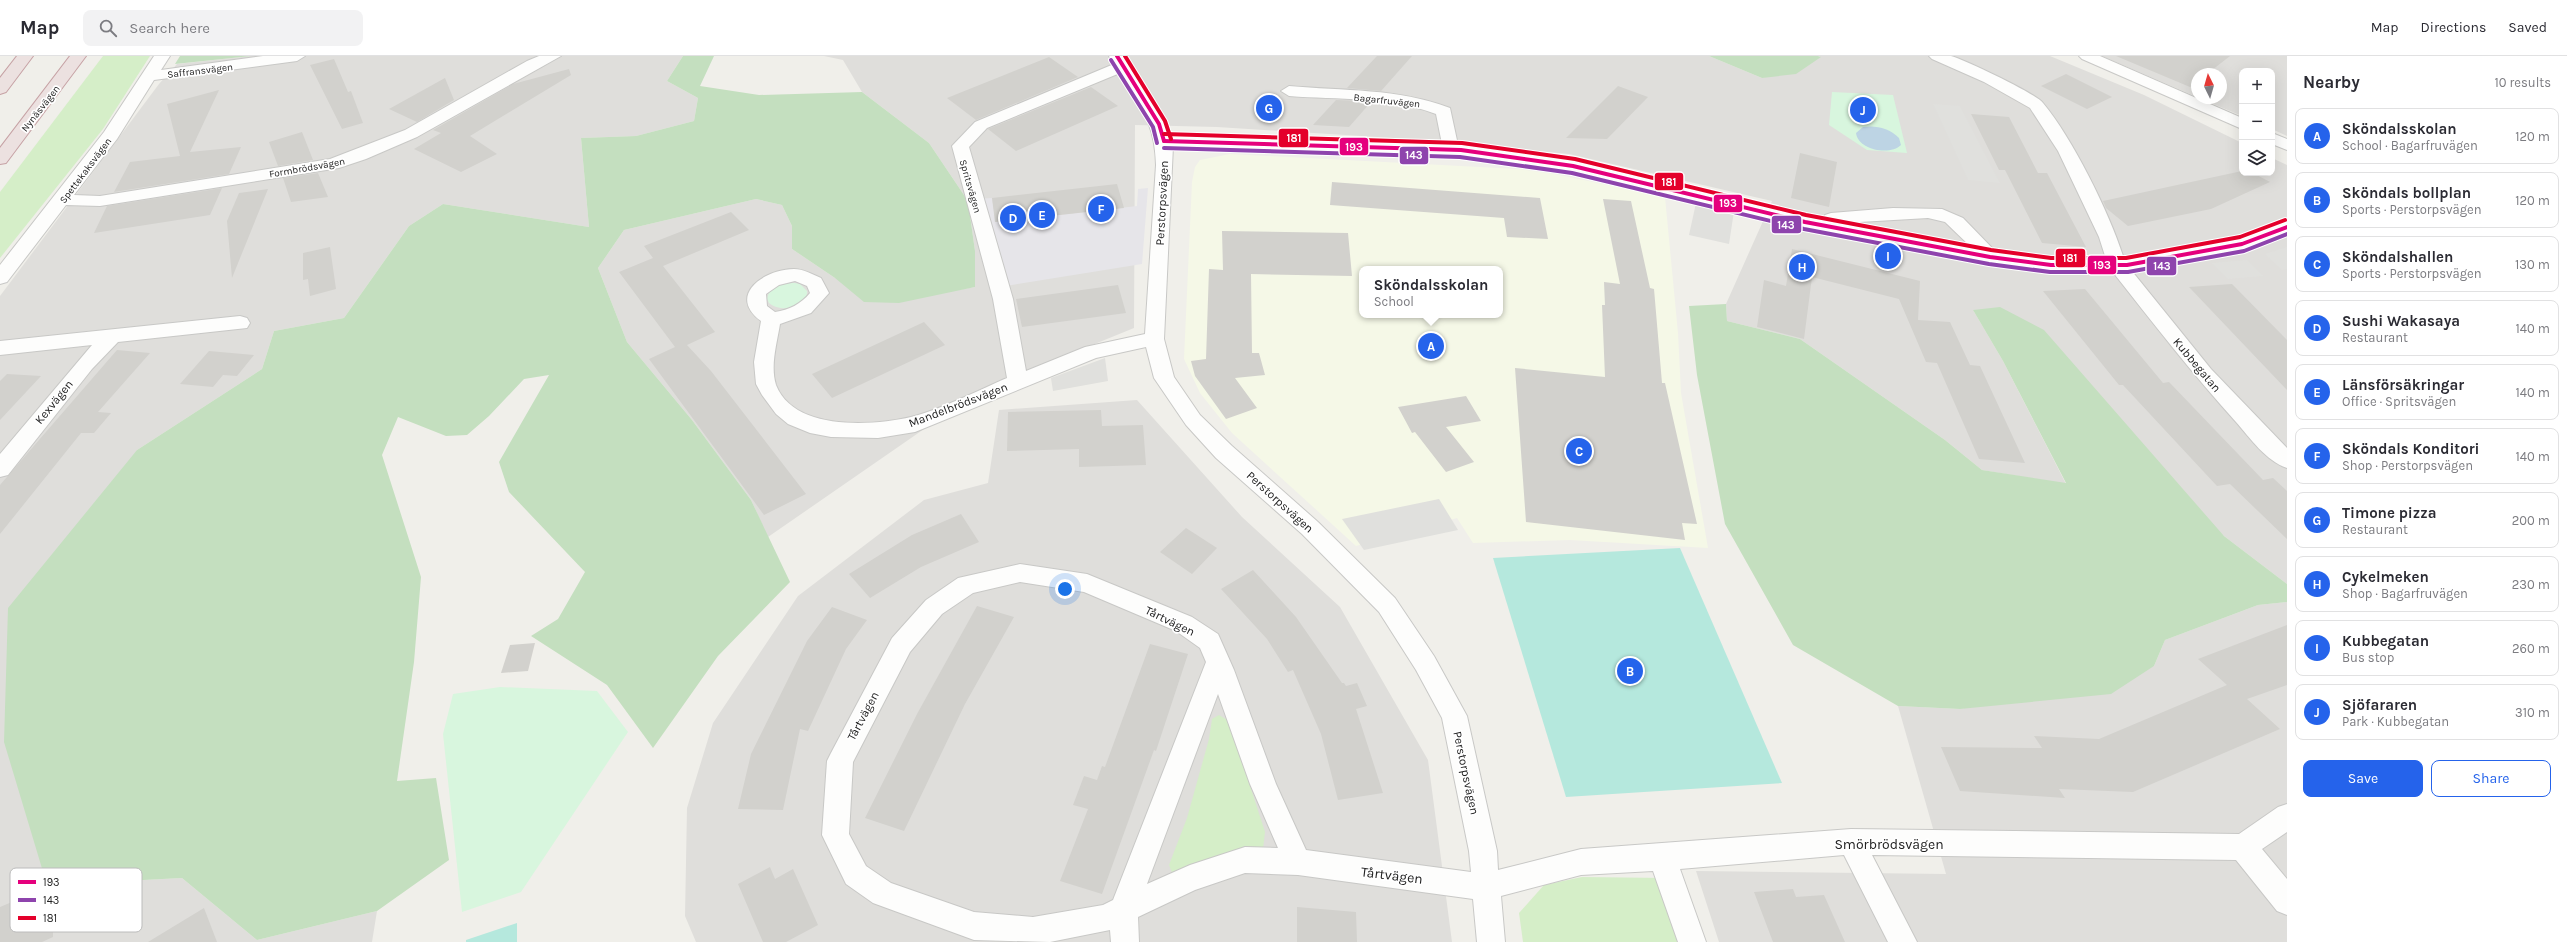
<!DOCTYPE html>
<html lang="en">
<head>
<meta charset="utf-8">
<style>
  :root { --surface:#fff; --page:#f2f2f3; --text:#2b2b33; --muted:#7c7c81; --line:#e1e1e2; --accent:#2563eb }
  body { margin:0; font-family:Karla,sans-serif; background:var(--page); color:var(--text) }
  .controls { position:absolute; right:12px; top:12px; display:grid; overflow:hidden; border-radius:8px; box-shadow:0 4px 16px #0002 }
  .controls button { width:36px; height:36px; display:grid; place-items:center; padding:0; border:0; border-bottom:1px solid var(--line); background:var(--surface); color:var(--text); font:20px sans-serif }
  .compass { position:absolute; left:2191px; top:12px; width:36px; height:36px; border-radius:50%; background:var(--surface); box-shadow:0 4px 16px #0002; rotate:355deg }
  .you { position:absolute; left:1065px; top:533px; width:14px; height:14px; margin:-10px; border:3px solid #fff; border-radius:50%; background:#1a73e8; box-shadow:0 0 0 6px #1a73e833 }
  .badge { display:grid; place-items:center; width:26px; height:26px; border-radius:50%; background:var(--accent); color:#fff; font-size:13px; font-weight:700 }
  .pin { position:absolute; translate:-50% -50%; border:2px solid #fff; box-shadow:0 1px 4px #0006 }
  .popup { position:absolute; left:1359px; top:210px; width:144px; height:52px; box-sizing:border-box; display:grid; place-content:center; border-radius:8px; background:var(--surface); filter:drop-shadow(0 1px 3px #0005); font-size:13px; white-space:nowrap; color:var(--muted) }
  .popup b { font-size:15px; color:var(--text) }
  .popup::after { content:''; position:absolute; left:50%; top:100%; margin-left:-8px; border:8px solid transparent; border-top-color:var(--surface) }
  .list { margin:0; padding:0; list-style:none }
  h2 { display:flex; justify-content:space-between; align-items:center; height:52px; margin:0; padding:0 16px; font-size:17px }
  h2 small { font-size:13px; font-weight:400; color:var(--muted) }
  .list li { display:grid; grid-template-columns:26px 1fr auto; gap:12px; align-items:center; box-sizing:border-box; height:56px; margin:0 8px 8px; padding:0 8px; border:1px solid var(--line); border-radius:8px }
  .list b { display:block; font-size:15px; white-space:nowrap }
  .list p { margin:0; font-size:13px; white-space:nowrap; color:var(--muted) }
  .list em { font-size:13px; font-style:normal; color:var(--muted) }
  .actions { display:flex; gap:8px; padding:12px 16px }
  .actions a { flex:1; padding:9px 0; border:1px solid var(--accent); border-radius:8px; text-align:center; font-size:14px; color:var(--accent) }
  .actions .main { background:var(--accent); color:#fff }
  .icon { flex:none; width:22px; height:22px; fill:none; stroke:currentColor; stroke-width:2; stroke-linecap:round; stroke-linejoin:round }
  .map { position:relative; flex:none; width:2287px; height:886px; overflow:hidden }
  header { display:flex; align-items:center; gap:24px; box-sizing:border-box; height:56px; padding:0 20px; background:var(--surface); border-bottom:1px solid var(--line) }
  header strong { font-size:19px }
  nav { display:flex; gap:22px; margin-inline-start:auto; font-size:14px }
  .search { width:280px; height:36px; background:var(--page); display:flex; align-items:center; gap:10px; box-sizing:border-box; padding:0 14px; border-radius:8px; color:var(--muted); font-size:15px }
  main { display:flex }
  aside { flex:1; background:var(--surface) }
  .map>svg:first-child { display:block }
</style>
</head>
<body>
<header>
<strong>Map</strong>
<div class="search"><svg class="icon" aria-label="search" viewBox="0 0 24 24"><circle cx="10" cy="10" r="6"/><path d="M15 15l6 6"/></svg>Search here</div>
<nav><a>Map</a><a>Directions</a><a>Saved</a></nav>
</header>
<main>
<div class="map">
<svg width="2287" height="886" viewBox="0 0 2287 886">
  <rect width="100%" height="100%" fill="#f0efea"/>
  <g fill="#dfdedb">
    <polygon points="251,0 683,0 667,25 698,42 694,65 636,80 581,82 589,171 443,148 409,170 344,262 274,275 262,313 137,394 47,829 182,822 257,884 377,855 372,886 0,886 0,240 159,28 177,8"/>
    <polygon points="824,0 1709,0 1762,22 1820,1 1819,0 2050,0 2144,39 2242,87 2242,117 2272,117 2272,102 2287,109 2287,528 2224,480 1973,254 2003,305 2066,428 1982,414 1945,384 1800,283 1727,265 1726,248 1772,145 1569,98 1425,84 1217,71 1135,69 1134,272 979,335 768,481 751,444 692,364 627,286 598,212 624,174 756,143 782,149 792,170 792,193 835,222 939,237 975,231 975,195 968,145 929,87 862,36 843,4"/>
    <polygon points="2102,0 2287,0 2287,80 2272,73 2272,15 2242,15 2242,60 2199,42 2221,42 2221,18 2197,18 2197,41"/>
    <polygon points="1137,344 1242,461 1340,551 1428,704 1452,886 696,886 685,860 687,752 713,667 798,540 924,444 988,427 999,354"/>
    <polygon points="2287,546 2287,886 1719,886 1696,815 1946,818 1898,650 1960,653 2154,610 2165,584 2258,549"/>
  </g>
  <path fill="#f5f8e7" fill-rule="evenodd" d="M 1230,98 L 1518,113 L 1555,118 L 1665,141 L 1678,277 L 1681,337 L 1708,492 L 1570,484 L 1473,487 L 1457,462 L 1356,490 L 1232,377 L 1200,337 L 1184,303 L 1192,126 L 1195,111 L 1200,104 ZM 1362,213 L 1500,213 L 1500,259 L 1362,259 Z"/>
  <g fill="#d5eec8">
    <polygon points="103,0 150,0 103,73 0,202 0,136"/>
    <polygon points="1219,659 1229,665 1265,776 1263,793 1232,795 1173,819 1169,809 1187,762 1209,683 1212,663"/>
    <polygon points="1582,821 1666,822 1689,886 1523,886 1519,857 1544,829"/>
  </g>
  <g fill="#c4dfbf">
    <polygon points="180,0 251,0 175,8"/>
    <polygon points="683,0 714,0 700,30 759,39 862,36 929,87 968,145 975,195 975,231 899,247 864,246 835,222 792,193 792,170 782,149 756,143 624,174 598,212 627,286 692,364 751,444 790,526 718,600 653,692 607,629 531,580 558,563 585,516 509,436 499,406 549,319 524,323 489,360 467,379 446,380 398,361 382,399 421,521 414,606 397,725 436,722 449,804 377,855 257,884 182,822 47,829 4,686 8,552 137,394 262,313 274,275 344,262 409,170 443,148 589,171 581,82 636,80 694,65 698,42 667,25"/>
    <polygon points="1709,0 1818,0 1821,1 1796,18 1762,22"/>
    <polygon points="1726,248 1727,265 1800,283 1945,384 1982,414 2066,427 2003,305 1973,254 2000,251 2044,274 2224,480 2287,528 2287,546 2258,549 2165,584 2154,610 2111,638 1960,653 1898,650 1793,589 1725,468 1697,319 1689,250"/>
  </g>
  <g fill="#d8f6de">
    <polygon points="1832,36 1893,39 1907,97 1867,94 1829,69"/>
    <path d="M 795,227 L 800,228 L 807,235 C 808,253 780,257 769,247 L 767,243 C 769,230 783,227 795,227 Z"/>
    <polygon points="500,631 597,635 628,676 521,836 462,856 443,678 453,638"/>
  </g>
  <g fill="#b5e8dd">
    <polygon points="1680,492 1782,727 1566,741 1493,502"/>
    <polygon points="517,867 517,886 466,886 466,884"/>
  </g>
  <g fill="#e0e0dd">
    <polygon points="1933,48 1960,50 2000,127 1968,124"/>
    <polygon points="1696,147 1734,155 1729,188 1689,179"/>
    <polygon points="2287,191 2287,213 2282,214 2265,198"/>
    <polygon points="2247,204 2264,220 2228,223 2211,207"/>
    <polygon points="1105,302 1108,325 1053,335 1051,322"/>
    <polygon points="1439,443 1458,474 1364,494 1342,463"/>
  </g>
  <polygon fill="#e6e5e9" points="1148,132 1142,208 999,231 976,143 992,142 996,166 1137,150 1138,133"/>
  <path fill="#bdd4e4" d="M 1863,71 C 1876,69 1889,72 1899,82 L 1901,89 C 1890,100 1858,94 1856,77 Z"/>
  <g fill="#d2d1cd">
    <polygon points="1377,0 1412,0 1381,35 1347,32"/>
    <polygon points="2116,0 2230,0 2207,18 2197,18 2197,26 2190,31"/>
    <polygon points="1049,1 1078,21 976,64 947,42"/>
    <polygon points="334,3 348,36 351,35 363,67 342,73 310,9"/>
    <polygon points="569,13 571,19 470,80 497,98 461,116 414,93 441,77 433,74 513,28"/>
    <polygon points="2066,18 2112,41 2087,53 2041,30"/>
    <polygon points="445,22 454,44 417,66 389,53"/>
    <polygon points="1618,30 1648,41 1607,83 1566,82"/>
    <polygon points="1091,31 1118,50 1016,95 988,73"/>
    <polygon points="219,34 190,96 241,91 229,118 114,136 130,106 180,100 167,48"/>
    <polygon points="1336,44 1364,45 1371,46 1349,71 1313,69"/>
    <polygon points="1971,58 2009,61 2038,117 2047,117 2086,191 2042,187 2005,114 1999,114"/>
    <polygon points="302,76 313,104 278,110 269,86"/>
    <polygon points="1800,97 1837,106 1829,151 1791,142"/>
    <polygon points="2242,115 2242,117 2253,117 2270,126 2211,153 2128,170 2106,152 2103,145"/>
    <polygon points="318,117 328,141 291,146 283,122"/>
    <polygon points="1332,126 1540,142 1548,183 1507,181 1504,162 1330,149"/>
    <polygon points="1117,128 1124,152 995,166 992,142"/>
    <polygon points="222,132 210,159 94,177 107,150"/>
    <polygon points="268,133 232,222 227,165 239,137"/>
    <polygon points="1603,143 1631,145 1650,232 1654,233 1662,327 1665,327 1697,468 1682,467 1685,484 1526,466 1515,312 1605,321 1602,249 1605,249 1604,226 1620,228"/>
    <polygon points="731,156 749,174 663,210 715,276 687,289 711,315 806,438 764,459 649,303 675,291 619,216 653,202 644,190"/>
    <polygon points="1222,175 1348,177 1352,220 1251,218 1252,297 1259,297 1265,319 1235,322 1257,352 1226,363 1195,320 1191,305 1206,303 1209,213 1223,214"/>
    <polygon points="330,191 336,233 310,240 308,223 303,224 303,197"/>
    <polygon points="1792,193 1920,225 1918,264 1950,266 1970,309 1980,310 2025,407 1979,403 1937,307 1926,306 1899,243 1812,221 1804,283 1757,271 1764,224 1786,230"/>
    <polygon points="2232,228 2287,284 2287,334 2189,231"/>
    <polygon points="1118,229 1126,257 1022,271 1016,243"/>
    <polygon points="2085,233 2163,327 2169,326 2263,424 2273,422 2287,435 2287,483 2230,428 2217,430 2123,329 2119,329 2043,235"/>
    <polygon points="924,266 945,289 832,342 812,318"/>
    <polygon points="117,294 150,297 98,356 111,357 94,377 81,377 0,478 0,429"/>
    <polygon points="209,295 254,299 237,320 223,319 213,331 180,328"/>
    <polygon points="7,318 41,320 0,364 0,325"/>
    <polygon points="1466,340 1481,365 1446,371 1474,406 1446,416 1415,376 1412,377 1398,351"/>
    <polygon points="1101,354 1102,370 1143,369 1146,409 1079,411 1079,393 1007,395 1008,356"/>
    <polygon points="961,458 979,486 921,511 870,542 849,518 912,479"/>
    <polygon points="1186,472 1217,492 1192,518 1160,496"/>
    <polygon points="1253,514 1296,561 1342,627 1344,627 1346,630 1357,627 1367,650 1356,653 1383,737 1338,744 1321,678 1293,614 1288,616 1267,583 1221,533"/>
    <polygon points="977,550 1014,561 965,648 904,775 865,762 917,658"/>
    <polygon points="832,551 867,564 846,593 808,675 800,673 783,754 738,753 751,698 807,585"/>
    <polygon points="2287,569 2287,629 2247,643 2280,673 2133,736 2059,733 2065,742 1960,735 1941,691 2042,692 2034,680 2099,683 2227,629 2198,603"/>
    <polygon points="535,587 528,615 501,617 510,589"/>
    <polygon points="1150,588 1188,598 1156,695 1154,694 1102,838 1060,825 1088,753 1073,749 1084,720 1097,724 1102,710 1105,711"/>
    <polygon points="770,811 775,823 793,813 818,869 786,886 763,886 738,828"/>
    <polygon points="1793,833 1796,841 1824,839 1845,886 1773,886 1754,836"/>
    <polygon points="31,838 31,850 53,841 53,881 42,886 0,886 0,851"/>
    <polygon points="1297,851 1356,856 1357,886 1297,886"/>
    <polygon points="204,852 217,886 148,886"/>
  </g>
  <g fill="none" stroke-linecap="round" stroke-linejoin="round">
    <defs>
      <g id="street">
        <polygon points="154,0 170,0 161,14 263,0 305,0 297,5 154,24 117,83 74,139 100,140 330,103 405,74 527,5 539,0 561,0 417,81 366,103 339,112 100,150 66,149 7,226 0,228 0,209 104,76"/>
        <path d="M 1109,0 L 1125,0 L 1167,68 L 1171,80 L 1442,88 L 1436,58 C 1390,40 1338,44 1289,40 L 1281,35 L 1289,30 C 1343,35 1398,32 1450,52 L 1458,89 L 1573,105 L 1823,164 L 1825,159 L 1831,157 L 1893,152 L 1942,153 L 1963,162 L 1996,196 L 2051,203 L 2106,203 L 2099,181 L 2058,95 L 2030,52 L 1984,26 L 1932,3 L 1929,0 C 1936,0 1944,0 1951,0 C 1965,4 2035,37 2043,47 C 2073,83 2110,158 2124,203 L 2238,183 L 2287,165 L 2287,177 L 2242,194 L 2131,214 L 2211,313 L 2287,392 L 2287,412 C 2266,405 2250,382 2236,366 C 2192,317 2152,266 2112,215 L 2051,215 L 1990,207 L 1805,172 L 1573,115 L 1461,99 L 1173,90 L 1164,283 L 1174,321 L 1200,359 L 1232,390 L 1318,466 L 1395,542 L 1434,600 L 1467,660 L 1497,795 L 1498,814 L 1581,793 L 1851,773 L 2239,778 L 2278,751 L 2287,748 L 2287,776 L 2262,793 L 2287,823 L 2287,859 L 2277,855 L 2236,804 L 1872,799 L 1917,886 L 1888,886 L 1844,799 L 1680,813 L 1706,886 L 1678,886 L 1653,815 L 1581,819 L 1501,840 L 1505,886 L 1477,886 L 1473,843 L 1298,819 L 1245,817 L 1195,834 L 1138,861 L 1139,886 L 1111,886 L 1110,874 L 1050,886 L 974,884 L 873,847 L 846,828 L 822,779 L 827,705 L 831,697 L 892,582 L 926,544 L 958,522 L 1020,508 L 1087,518 L 1192,561 L 1218,578 L 1234,614 L 1276,728 L 1306,794 L 1471,816 L 1469,795 L 1442,662 L 1416,614 L 1379,556 L 1302,478 L 1216,402 L 1186,369 L 1154,322 L 1146,291 L 1096,302 L 915,376 L 878,382 L 831,381 L 810,377 L 788,368 L 776,358 L 762,339 L 756,328 L 754,306 L 761,265 C 726,239 765,213 794,213 C 803,213 812,218 821,222 L 829,237 L 811,257 L 780,268 C 777,287 770,310 776,329 C 794,375 872,370 911,361 C 940,354 979,334 1007,322 L 993,243 L 952,90 L 975,66 L 1114,8 ZM 1120,17 C 1141,53 1155,66 1156,109 L 1145,278 L 1085,291 L 1026,315 L 1013,243 L 969,91 L 987,72 ZM 1928,162 L 1945,166 L 1972,192 L 1842,167 ZM 795,225 L 807,230 L 810,237 C 801,248 789,254 775,256 L 767,250 L 766,238 L 779,229 ZM 1020,526 L 1084,536 L 1176,575 L 1200,592 L 1206,606 L 1113,844 L 1103,849 L 1033,861 L 974,856 L 891,827 L 866,810 L 849,778 L 853,706 L 910,596 L 942,558 L 973,537 ZM 1218,638 L 1250,728 L 1278,792 L 1245,791 L 1190,809 L 1147,828 Z"/>
        <polygon points="2079,0 2100,0 2242,62 2242,73 2082,3"/>
        <polygon points="2272,77 2287,83 2287,94 2272,88"/>
        <polygon points="240,260 247,262 250,267 247,272 118,286 92,313 8,419 0,421 0,398 92,289 0,299 0,285"/>
      </g>
      <g id="highway">
        <polygon points="17,0 33,0 6,36 0,38 0,22"/>
        <polygon points="70,0 86,0 6,107 0,108 0,92"/>
      </g>
    </defs>
    <use href="#street" stroke="#c8c8c6" stroke-width="2"/>
    <use href="#highway" stroke="#c6a1a4" stroke-width="2"/>
    <use href="#street" fill="#fdfdfc" fill-rule="evenodd"/>
    <use href="#highway" fill="#ece1e0" fill-rule="evenodd"/>
    <defs>
      <g id="bus-1">
        <polyline points="1117,0 1159,68 1164,85"/>
        <polyline points="1164,85 1461,94 1573,110 1805,166 1990,201 2051,209 2127,209 2242,188 2287,171"/>
      </g>
      <g id="bus-2">
        <polyline points="1111,4 1153,71 1157,87"/>
        <polyline points="1164,92 1460,101 1572,117 1804,173 1989,208 2050,216 2128,216 2244,195 2287,178"/>
      </g>
      <g id="bus-3">
        <polyline points="1125,0 1165,65 1171,83"/>
        <polyline points="1164,78 1462,87 1575,103 1806,159 1991,194 2051,202 2126,202 2240,181 2285,164"/>
      </g>
    </defs>
    <use href="#bus-1" stroke="#fff" stroke-width="6"/>
    <use href="#bus-2" stroke="#fff" stroke-width="6"/>
    <use href="#bus-3" stroke="#fff" stroke-width="6"/>
    <use href="#bus-1" stroke="#e5007d" stroke-width="4"/>
    <use href="#bus-2" stroke="#8e44ad" stroke-width="4"/>
    <use href="#bus-3" stroke="#e4002b" stroke-width="4"/>
  </g>
  <g text-anchor="middle" stroke-width="3.5" stroke-linejoin="round" paint-order="stroke">
    <g font-size="10" fill="#212121" stroke="#fff">
      <text transform="translate(200 14) rotate(-7)" y="4">Saffransvägen</text>
      <text transform="translate(1387 44) rotate(6)" y="4">Bagarfruvägen</text>
      <text transform="translate(40 52) rotate(-52)" y="4">Nynäsvägen</text>
      <text transform="translate(307 111) rotate(-10)" y="4">Formbrödsvägen</text>
      <text transform="translate(85 114) rotate(-53)" y="4">Spettekaksvägen</text>
      <text transform="translate(971 130) rotate(74)" y="4">Spritsvägen</text>
    </g>
    <g font-size="12" fill="#212121" stroke="#fff">
      <text transform="translate(1162 147) rotate(-87)" y="4">Perstorpsvägen</text>
      <text transform="translate(2197 309) rotate(50)" y="4">Kubbegatan</text>
      <text transform="translate(54 346) rotate(-51)" y="4">Kexvägen</text>
      <text transform="translate(958 349) rotate(-21)" y="4">Mandelbrödsvägen</text>
      <text transform="translate(1280 446) rotate(42)" y="4">Perstorpsvägen</text>
      <text transform="translate(1170 565) rotate(26)" y="4">Tårtvägen</text>
      <text transform="translate(863 660) rotate(-62)" y="4">Tårtvägen</text>
      <text transform="translate(1466 717) rotate(78)" y="4">Perstorpsvägen</text>
    </g>
    <g font-size="14" fill="#212121" stroke="#fff">
      <text x="1889" y="793">Smörbrödsvägen</text>
      <text transform="translate(1392 819) rotate(7)" y="5">Tårtvägen</text>
    </g>
  </g>
  <rect x="10" y="812" width="132" height="64" rx="6" fill="#fff" stroke="#bcbcbc" stroke-width="1"/>
  <rect x="18" y="824" width="18" height="4" fill="#e5007d"/>
  <rect x="18" y="842" width="18" height="4" fill="#8e44ad"/>
  <rect x="18" y="860" width="18" height="4" fill="#e4002b"/>
  <g font-size="11" fill="#212121">
    <text x="43" y="830">193</text>
    <text x="43" y="848">143</text>
    <text x="43" y="866">181</text>
  </g>
  <g stroke="#fff" stroke-width="1.5">
    <rect x="1278" y="72" width="31" height="20" rx="4" fill="#e4002b"/>
    <rect x="1339" y="81" width="30" height="19" rx="4" fill="#e5007d"/>
    <rect x="1399" y="90" width="30" height="19" rx="4" fill="#8e44ad"/>
    <rect x="1654" y="116" width="30" height="19" rx="4" fill="#e4002b"/>
    <rect x="1713" y="138" width="30" height="19" rx="4" fill="#e5007d"/>
    <rect x="1771" y="159" width="31" height="19" rx="4" fill="#8e44ad"/>
    <rect x="2055" y="192" width="31" height="20" rx="4" fill="#e4002b"/>
    <rect x="2087" y="199" width="30" height="20" rx="4" fill="#e5007d"/>
    <rect x="2146" y="200" width="31" height="20" rx="4" fill="#8e44ad"/>
  </g>
  <g font-size="11" text-anchor="middle" font-weight="bold" fill="#fff">
    <text x="1294" y="86">181</text>
    <text x="1354" y="95">193</text>
    <text x="1414" y="103">143</text>
    <text x="1669" y="130">181</text>
    <text x="1728" y="151">193</text>
    <text x="1786" y="173">143</text>
    <text x="2070" y="206">181</text>
    <text x="2102" y="213">193</text>
    <text x="2162" y="214">143</text>
  </g>
</svg>
<div class="controls">
<button>+</button>
<button>−</button>
<button><svg class="icon" aria-label="layers" viewBox="0 0 24 24"><path d="M12 4l9 5-9 5-9-5zM3 14l9 5 9-5"/></svg></button>
</div>
<svg class="compass" viewBox="-18 -18 36 36"><path d="M0-13l5 13h-10z" fill="#e53935"/><path d="M0 13l5-13h-10z" fill="#7c7c81"/></svg>
<div class="you"></div>
<div class="pin badge" style="left:1431px;top:290px">A</div>
<div class="popup"><b>Sköndalsskolan</b>School</div>
<div class="pin badge" style="left:1630px;top:615px">B</div>
<div class="pin badge" style="left:1579px;top:395px">C</div>
<div class="pin badge" style="left:1013px;top:162px">D</div>
<div class="pin badge" style="left:1042px;top:159px">E</div>
<div class="pin badge" style="left:1101px;top:153px">F</div>
<div class="pin badge" style="left:1269px;top:52px">G</div>
<div class="pin badge" style="left:1802px;top:211px">H</div>
<div class="pin badge" style="left:1888px;top:200px">I</div>
<div class="pin badge" style="left:1863px;top:54px">J</div>
</div>
<aside>
<h2>Nearby<small>10 results</small></h2>
<ul class="list">
<li><span class="badge">A</span><div><b>Sköndalsskolan</b><p>School · Bagarfruvägen</p></div><em>120 m</em></li>
<li><span class="badge">B</span><div><b>Sköndals bollplan</b><p>Sports · Perstorpsvägen</p></div><em>120 m</em></li>
<li><span class="badge">C</span><div><b>Sköndalshallen</b><p>Sports · Perstorpsvägen</p></div><em>130 m</em></li>
<li><span class="badge">D</span><div><b>Sushi Wakasaya</b><p>Restaurant</p></div><em>140 m</em></li>
<li><span class="badge">E</span><div><b>Länsförsäkringar</b><p>Office · Spritsvägen</p></div><em>140 m</em></li>
<li><span class="badge">F</span><div><b>Sköndals Konditori</b><p>Shop · Perstorpsvägen</p></div><em>140 m</em></li>
<li><span class="badge">G</span><div><b>Timone pizza</b><p>Restaurant</p></div><em>200 m</em></li>
<li><span class="badge">H</span><div><b>Cykelmeken</b><p>Shop · Bagarfruvägen</p></div><em>230 m</em></li>
<li><span class="badge">I</span><div><b>Kubbegatan</b><p>Bus stop</p></div><em>260 m</em></li>
<li><span class="badge">J</span><div><b>Sjöfararen</b><p>Park · Kubbegatan</p></div><em>310 m</em></li>
</ul>
<div class="actions"><a class="main">Save</a><a>Share</a></div>
</aside>
</main>
</body>
</html>
